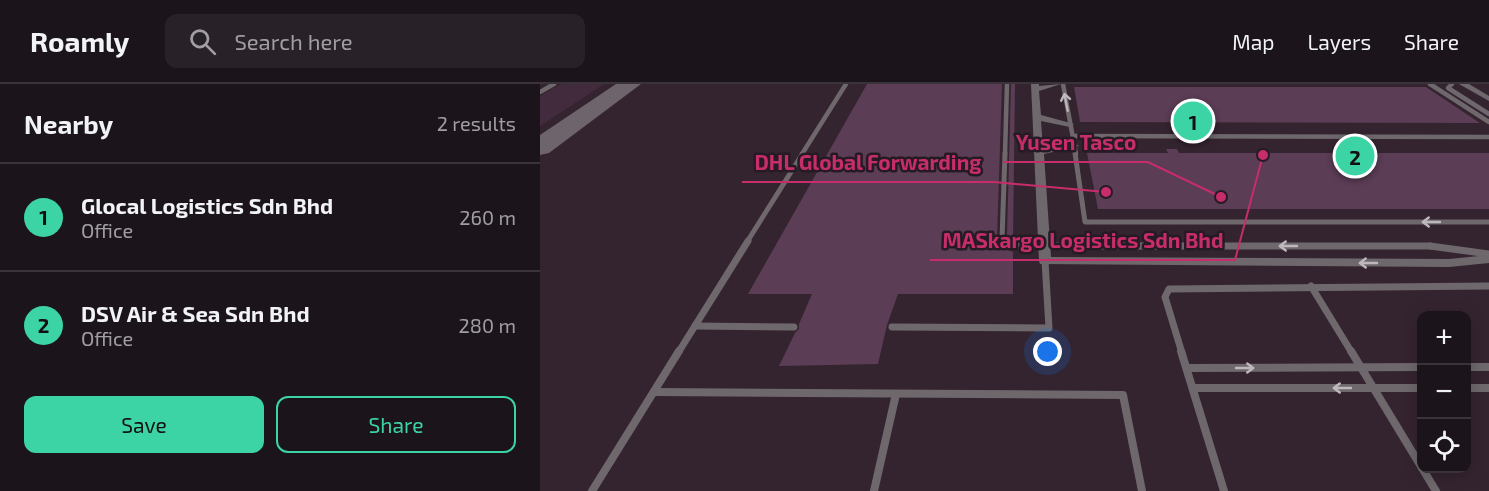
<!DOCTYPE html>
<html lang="en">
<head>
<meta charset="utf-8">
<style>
  :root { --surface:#1c141b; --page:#292128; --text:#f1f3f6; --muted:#a09ea3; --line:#3a333a; --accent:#3cd4a4 }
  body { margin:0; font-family:"Exo 2",sans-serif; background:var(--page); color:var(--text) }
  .controls { position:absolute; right:18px; bottom:18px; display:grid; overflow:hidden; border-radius:12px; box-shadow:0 3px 15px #0003 }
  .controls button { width:54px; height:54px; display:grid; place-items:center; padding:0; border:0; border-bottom:2px solid var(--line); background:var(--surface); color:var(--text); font:30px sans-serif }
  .you { position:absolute; left:508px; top:268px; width:21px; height:21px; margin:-15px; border:4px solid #fff; border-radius:50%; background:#1a73e8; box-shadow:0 0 0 9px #1a73e833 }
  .badge { display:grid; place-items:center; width:39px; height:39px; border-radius:50%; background:var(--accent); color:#111; font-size:20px; font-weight:700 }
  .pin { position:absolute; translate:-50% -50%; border:3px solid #fff; box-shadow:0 2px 6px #0006 }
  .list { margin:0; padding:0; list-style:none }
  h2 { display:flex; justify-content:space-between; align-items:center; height:78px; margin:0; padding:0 24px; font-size:26px }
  h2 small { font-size:20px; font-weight:400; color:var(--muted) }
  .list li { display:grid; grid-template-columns:39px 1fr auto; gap:18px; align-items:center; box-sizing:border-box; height:108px; padding:0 24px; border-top:2px solid var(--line) }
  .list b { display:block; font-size:22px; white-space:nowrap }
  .list p { margin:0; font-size:20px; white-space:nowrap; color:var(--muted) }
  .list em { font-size:20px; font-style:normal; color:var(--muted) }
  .actions { display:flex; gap:12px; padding:18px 24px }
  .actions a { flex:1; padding:14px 0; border:2px solid var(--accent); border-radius:12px; text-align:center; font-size:21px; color:var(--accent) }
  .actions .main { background:var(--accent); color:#111 }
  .icon { flex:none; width:33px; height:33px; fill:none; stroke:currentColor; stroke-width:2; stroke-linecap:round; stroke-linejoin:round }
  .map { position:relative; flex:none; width:949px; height:407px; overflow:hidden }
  header { display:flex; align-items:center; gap:36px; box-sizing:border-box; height:84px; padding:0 30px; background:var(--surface); border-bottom:2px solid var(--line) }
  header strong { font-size:28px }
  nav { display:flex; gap:33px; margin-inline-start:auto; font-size:21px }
  .search { width:420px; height:54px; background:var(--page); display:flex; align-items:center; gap:15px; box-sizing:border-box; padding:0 21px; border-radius:12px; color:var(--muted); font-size:22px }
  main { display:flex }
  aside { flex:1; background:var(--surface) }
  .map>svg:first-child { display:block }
</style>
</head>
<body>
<header>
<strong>Roamly</strong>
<div class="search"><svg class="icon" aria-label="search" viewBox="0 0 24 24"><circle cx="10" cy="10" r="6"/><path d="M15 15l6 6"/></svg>Search here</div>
<nav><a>Map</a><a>Layers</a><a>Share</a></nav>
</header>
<main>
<aside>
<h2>Nearby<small>2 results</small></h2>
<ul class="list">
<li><span class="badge">1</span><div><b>Glocal Logistics Sdn Bhd</b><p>Office</p></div><em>260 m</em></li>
<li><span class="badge">2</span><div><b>DSV Air &amp; Sea Sdn Bhd</b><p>Office</p></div><em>280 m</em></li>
</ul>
<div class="actions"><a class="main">Save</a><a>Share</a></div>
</aside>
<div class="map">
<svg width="949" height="407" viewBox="0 0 949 407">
  <rect width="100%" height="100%" fill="#261b24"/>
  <path fill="#342430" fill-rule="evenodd" d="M 0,0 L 949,0 L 949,407 L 0,407 ZM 882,231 L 926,231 L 926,384 L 882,384 Z"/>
  <polygon fill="#432b3e" points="21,0 64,0 0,42 0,12"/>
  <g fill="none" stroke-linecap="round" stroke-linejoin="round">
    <polygon fill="#6e646c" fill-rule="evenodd" points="76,0 101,0 9,69 0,71 0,51"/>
  </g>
  <g fill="#5b3d55">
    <polygon points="327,0 462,0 457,155 461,162 473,168 473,210 358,210 347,241 338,280 239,282 255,249 259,245 259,240 272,210 208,210"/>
    <polygon points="471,0 475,0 473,156 467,152"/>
    <polygon points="534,3 886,3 940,39 540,38"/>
    <polygon points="626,65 637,65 639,69 949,69 949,125 558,125 547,69 628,69"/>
  </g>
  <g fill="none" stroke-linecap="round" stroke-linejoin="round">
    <g stroke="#6e686c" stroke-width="4.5">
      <polyline points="523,0 536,70"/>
      <polyline points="890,0 949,38"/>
      <polyline points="912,0 908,4 949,30"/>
      <polyline points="0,8 14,0"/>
      <polyline points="533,52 949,53"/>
      <polyline points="262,70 306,0"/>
      <polyline points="465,70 467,0"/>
    </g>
    <g stroke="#6e686c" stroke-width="5">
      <polyline points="465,69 462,155 466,158"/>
      <polyline points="535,69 545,138 949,138"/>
      <polyline points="207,158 263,69"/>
    </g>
    <g stroke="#6e686c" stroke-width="7">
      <polyline points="464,157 472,162"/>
      <polyline points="890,162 949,170"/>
      <polyline points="771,202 812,269"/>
      <polyline points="155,242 254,243"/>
      <polyline points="352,243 509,244 505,177"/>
      <polyline points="138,269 208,157"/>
      <polyline points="642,269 625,213 629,205 949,202"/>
    </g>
    <g stroke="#6e686c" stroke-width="8">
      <polyline points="641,267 684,407"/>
      <polyline points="811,267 882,384"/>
      <polyline points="926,283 949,283"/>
      <polyline points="647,284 882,283"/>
      <polyline points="653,304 882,304"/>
      <polyline points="926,304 949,304"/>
      <polyline points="114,308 583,311 602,407"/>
      <polyline points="882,384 896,407"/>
      <polyline points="52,407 139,267"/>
      <polyline points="334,407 356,310"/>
    </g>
    <g fill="#6e686c" fill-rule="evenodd">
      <polygon points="491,0 499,0 499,2 521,0 499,7 501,31 534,40 530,43 501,37 503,65 534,59 539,62 504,70 511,173 909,175 949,171 949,179 909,183 500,180 499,177"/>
      <polygon points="919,0 929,0 949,12 949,17"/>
    </g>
    <polyline stroke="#6e686c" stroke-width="7" points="472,162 890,162"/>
  </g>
  <defs><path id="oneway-shaft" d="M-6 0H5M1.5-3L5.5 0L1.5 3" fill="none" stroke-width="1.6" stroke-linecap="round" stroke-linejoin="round" transform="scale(1.5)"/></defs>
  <g stroke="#beb7bc">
    <use href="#oneway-shaft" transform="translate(526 18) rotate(-101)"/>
    <use href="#oneway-shaft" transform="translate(891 138) rotate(180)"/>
    <use href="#oneway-shaft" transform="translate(748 162) rotate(-180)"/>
    <use href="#oneway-shaft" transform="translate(828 179) rotate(-180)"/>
    <use href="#oneway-shaft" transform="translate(705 284)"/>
    <use href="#oneway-shaft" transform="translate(802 304) rotate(180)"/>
  </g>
  <path fill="none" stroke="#c72d6a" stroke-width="2" d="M681 113L608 78H463M566 108L454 98H202M723 71L695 176H390"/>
  <g fill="#c72d6a" stroke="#261b24" stroke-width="2">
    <circle cx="681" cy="113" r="6"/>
    <circle cx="566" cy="108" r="6"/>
    <circle cx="723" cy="71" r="6"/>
  </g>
  <g font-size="21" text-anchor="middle" font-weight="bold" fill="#c72d6a" stroke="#261b24" stroke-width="5" stroke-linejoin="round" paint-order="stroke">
    <text x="536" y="66">Yusen Tasco</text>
    <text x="328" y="86">DHL Global Forwarding</text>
    <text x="543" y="164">MASkargo Logistics Sdn Bhd</text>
  </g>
</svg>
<div class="controls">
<button>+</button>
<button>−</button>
<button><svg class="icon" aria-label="locate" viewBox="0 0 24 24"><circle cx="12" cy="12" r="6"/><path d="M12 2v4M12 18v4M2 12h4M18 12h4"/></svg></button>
</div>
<div class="you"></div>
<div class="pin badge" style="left:653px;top:37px">1</div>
<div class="pin badge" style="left:815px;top:72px">2</div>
</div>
</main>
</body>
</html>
